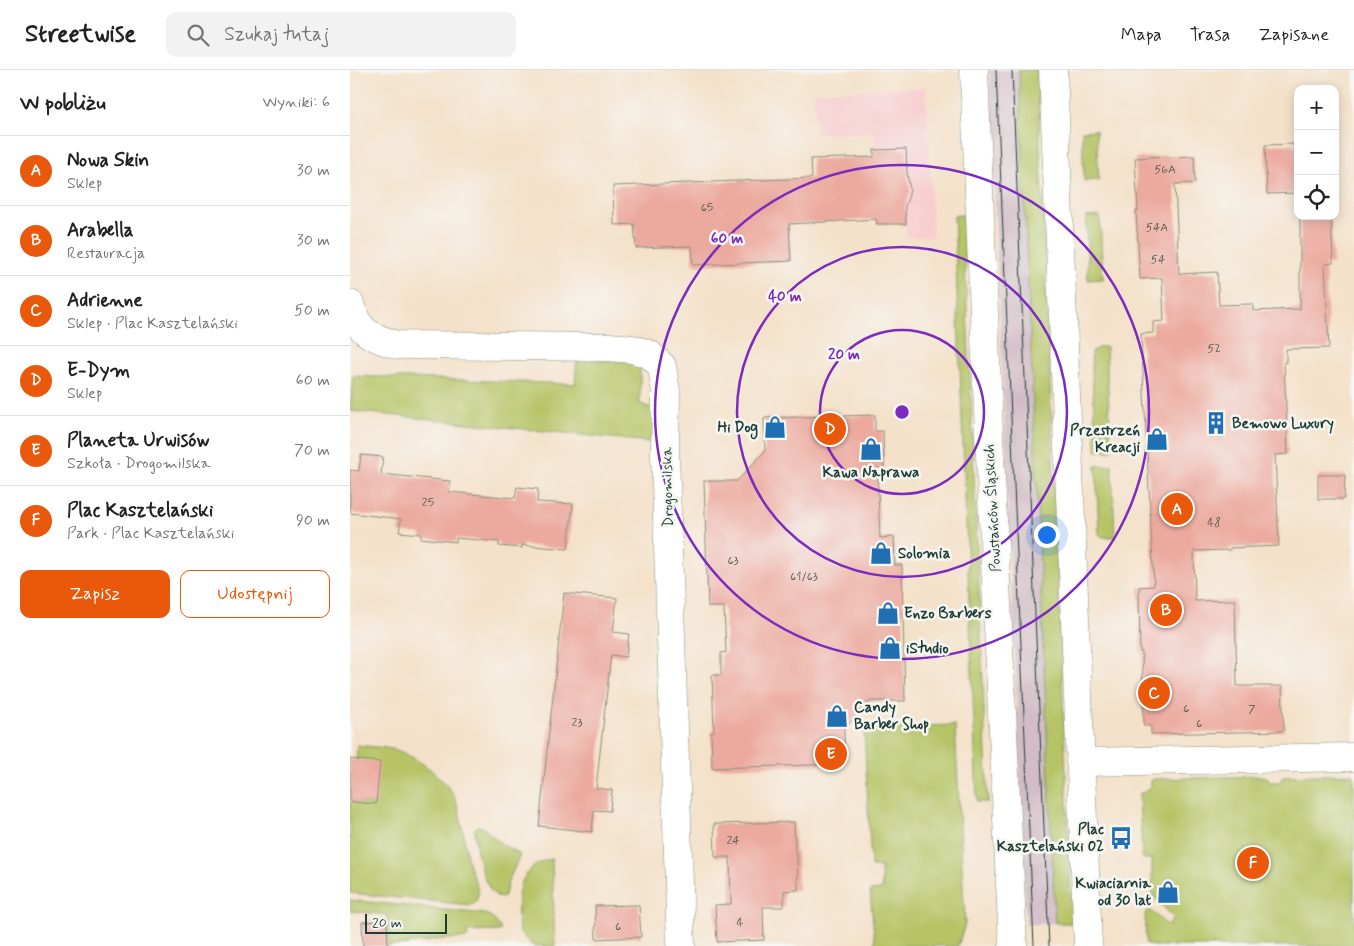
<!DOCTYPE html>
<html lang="pl">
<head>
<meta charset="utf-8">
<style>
  :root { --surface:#fff; --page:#f2f2f2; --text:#222; --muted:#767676; --line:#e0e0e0; --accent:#ea580c }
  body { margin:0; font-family:Mynerve,sans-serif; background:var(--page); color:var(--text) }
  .controls { position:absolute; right:15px; top:15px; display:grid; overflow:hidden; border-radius:10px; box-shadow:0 2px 12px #0003 }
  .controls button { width:45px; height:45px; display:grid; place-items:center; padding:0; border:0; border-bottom:1px solid var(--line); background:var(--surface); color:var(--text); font:25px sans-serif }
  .scale { position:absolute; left:15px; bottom:12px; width:82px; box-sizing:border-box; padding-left:5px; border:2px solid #1f3d34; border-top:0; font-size:14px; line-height:18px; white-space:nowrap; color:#1f3d34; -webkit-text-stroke:4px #f6f6f2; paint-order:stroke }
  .you { position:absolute; left:696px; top:464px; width:18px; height:18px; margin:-12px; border:4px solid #fff; border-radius:50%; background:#1a73e8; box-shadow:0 0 0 8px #1a73e833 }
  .badge { display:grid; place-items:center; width:32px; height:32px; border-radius:50%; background:var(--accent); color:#fff; font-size:16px; font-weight:700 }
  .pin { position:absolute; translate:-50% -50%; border:2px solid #fff; box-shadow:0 1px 5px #0006 }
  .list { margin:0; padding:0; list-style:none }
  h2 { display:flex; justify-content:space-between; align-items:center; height:65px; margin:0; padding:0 20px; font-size:21px }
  h2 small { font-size:16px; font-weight:400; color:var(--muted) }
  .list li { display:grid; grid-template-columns:32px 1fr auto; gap:15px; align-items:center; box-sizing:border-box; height:70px; padding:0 20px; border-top:1px solid var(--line) }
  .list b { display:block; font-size:19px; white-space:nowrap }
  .list p { margin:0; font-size:16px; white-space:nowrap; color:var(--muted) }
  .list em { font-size:16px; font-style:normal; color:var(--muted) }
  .actions { display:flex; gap:10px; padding:15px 20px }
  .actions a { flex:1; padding:11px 0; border:1px solid var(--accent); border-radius:10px; text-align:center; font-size:18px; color:var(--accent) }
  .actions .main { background:var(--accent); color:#fff }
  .icon { flex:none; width:28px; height:28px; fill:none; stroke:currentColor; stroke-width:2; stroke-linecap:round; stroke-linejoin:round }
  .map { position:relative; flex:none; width:1004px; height:876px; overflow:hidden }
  header { display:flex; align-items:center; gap:30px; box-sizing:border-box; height:70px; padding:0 25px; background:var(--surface); border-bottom:1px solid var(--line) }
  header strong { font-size:24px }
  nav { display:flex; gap:28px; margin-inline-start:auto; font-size:18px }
  .search { width:350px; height:45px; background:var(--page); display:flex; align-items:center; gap:12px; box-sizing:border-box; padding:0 18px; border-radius:10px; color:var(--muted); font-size:19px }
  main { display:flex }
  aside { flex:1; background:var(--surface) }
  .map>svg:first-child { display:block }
</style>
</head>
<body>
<header>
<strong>Streetwise</strong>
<div class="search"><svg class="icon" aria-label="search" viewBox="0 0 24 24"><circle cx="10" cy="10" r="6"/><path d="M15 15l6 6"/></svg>Szukaj tutaj</div>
<nav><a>Mapa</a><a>Trasa</a><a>Zapisane</a></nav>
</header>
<main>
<aside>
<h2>W pobliżu<small>Wyniki: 6</small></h2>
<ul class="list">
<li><span class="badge">A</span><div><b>Nowa Skin</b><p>Sklep</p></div><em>30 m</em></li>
<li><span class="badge">B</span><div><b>Arabella</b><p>Restauracja</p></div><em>30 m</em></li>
<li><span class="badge">C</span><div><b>Adrienne</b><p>Sklep · Plac Kasztelański</p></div><em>50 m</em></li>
<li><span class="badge">D</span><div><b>E-Dym</b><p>Sklep</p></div><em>60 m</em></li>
<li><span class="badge">E</span><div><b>Planeta Urwisów</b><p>Szkoła · Drogomilska</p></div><em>70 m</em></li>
<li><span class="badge">F</span><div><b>Plac Kasztelański</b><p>Park · Plac Kasztelański</p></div><em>90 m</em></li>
</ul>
<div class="actions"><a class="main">Zapisz</a><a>Udostępnij</a></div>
</aside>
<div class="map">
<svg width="1004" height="876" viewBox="0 0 1004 876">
  <rect width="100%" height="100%" fill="#f6f6f2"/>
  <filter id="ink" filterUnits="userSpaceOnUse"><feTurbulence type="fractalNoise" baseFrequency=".02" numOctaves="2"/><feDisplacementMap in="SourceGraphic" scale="10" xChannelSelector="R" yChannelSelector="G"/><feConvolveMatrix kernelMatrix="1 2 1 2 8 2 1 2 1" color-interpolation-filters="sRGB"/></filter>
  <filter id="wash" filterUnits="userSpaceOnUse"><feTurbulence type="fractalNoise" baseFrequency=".0096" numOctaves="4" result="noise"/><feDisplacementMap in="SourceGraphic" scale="20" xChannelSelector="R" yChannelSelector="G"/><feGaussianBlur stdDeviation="1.12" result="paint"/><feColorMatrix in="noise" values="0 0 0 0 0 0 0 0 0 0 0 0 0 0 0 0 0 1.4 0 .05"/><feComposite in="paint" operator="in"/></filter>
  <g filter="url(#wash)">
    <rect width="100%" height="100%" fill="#f4e1c9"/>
    <polygon fill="#f7cfd1" points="576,18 583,167 556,167 556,154 527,154 524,62 466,64 464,22"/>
    <polygon fill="#d2bdc6" points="639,0 669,0 705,853 676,855"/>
    <g fill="#b6c466" stroke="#6a804d">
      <polygon points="669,0 687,0 722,853 705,853"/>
      <polygon points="746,60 749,110 734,111 732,61"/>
      <polygon points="613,145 638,732 627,732 604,146"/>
      <polygon points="750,146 753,209 738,210 736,147"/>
      <polygon points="750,277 756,277 761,381 746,381 741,282"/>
      <polygon points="227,289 290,293 290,334 311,341 300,372 0,341 3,306 225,314"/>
      <polygon points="762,395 765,467 752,467 749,464 746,396"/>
      <polygon points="605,655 615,854 608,876 525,876 520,821 532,820 531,797 521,797 514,658"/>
      <path d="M 7,675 C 19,677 39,677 49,681 C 70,689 101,712 107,734 C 113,753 114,775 119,795 C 122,809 134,821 124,834 L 120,835 L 0,823 L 0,732 L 26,734 L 6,690 Z"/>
      <polygon points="1004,704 1004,876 802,876 797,874 796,873 795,844 797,841 801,841 818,856 824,848 802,825 802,789 794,789 792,786 789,725 790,723 794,723 801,715 801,711 803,709 913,706 918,708 919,712 930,712 932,708 936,706"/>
      <path d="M 127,756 L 132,757 L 153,775 L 169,784 L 170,785 L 158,812 L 155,825 L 151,828 C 133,824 124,774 125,758 Z"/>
      <path d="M 202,789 L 205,876 L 183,876 L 169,862 C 168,840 163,816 181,799 C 188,793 193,790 202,789 Z"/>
      <polygon points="0,830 135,844 142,847 151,859 150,861 117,862 118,868 79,870 79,872 59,873 59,875 38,876 37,845 0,841"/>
    </g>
    <g id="blocks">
      <g fill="#eca99d">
        <polygon points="943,74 943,76 948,76 948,123 917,124 915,75"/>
        <polygon points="556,79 557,103 560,120 558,128 555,136 556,154 527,154 526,149 439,154 441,191 343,195 342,176 286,178 284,154 264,155 263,116 462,108 461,89 524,87 524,80"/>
        <polygon points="818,86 818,87 844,86 845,113 825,114 829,204 867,202 869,235 903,234 903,241 950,239 950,146 981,146 983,193 975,194 979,278 936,279 936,292 934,292 938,384 925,385 929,476 880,478 880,480 844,481 845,531 885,530 887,616 932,616 934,661 801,664 801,656 794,656 792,582 790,582 789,517 804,516 791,264 803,263 803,252 814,251 812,208 790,209 786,141 788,141 785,88"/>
        <polygon points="525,345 525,361 533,361 534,398 527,398 530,468 544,467 545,495 552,495 555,631 520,631 494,659 495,694 362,698 361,662 364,661 362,605 371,605 371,583 376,582 374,537 358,537 354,411 387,411 415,381 414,348"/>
        <polygon points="11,385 33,387 31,404 100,411 99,422 165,428 167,417 188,419 187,432 223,434 218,479 172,475 172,478 149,476 149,472 106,468 106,472 71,468 71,464 49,462 51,449 0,443 0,400 9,401"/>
        <polygon points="968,405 995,405 994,429 968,429"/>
        <polygon points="214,523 267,528 263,562 279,564 276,587 261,585 246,718 262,720 260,741 244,740 242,762 189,756"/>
        <polygon points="0,689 30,692 26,734 0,732"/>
        <polygon points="444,752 445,783 447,782 448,820 434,821 434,837 413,837 414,870 367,872 365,835 381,834 380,787 365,787 364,754"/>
        <polygon points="289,835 291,867 246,869 245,836"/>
        <polygon points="37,851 38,876 13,876 12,852"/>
      </g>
    </g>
  </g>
  <g filter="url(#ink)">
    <use href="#blocks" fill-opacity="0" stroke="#8a8f7e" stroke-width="1"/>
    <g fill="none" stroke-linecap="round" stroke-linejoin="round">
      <defs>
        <g id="minor">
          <path d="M 0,234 C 8,262 20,267 47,275 L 259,277 L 282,279 L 299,284 L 312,296 L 316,322 L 315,383 L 331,876"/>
          <polyline points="730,692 1004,687"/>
        </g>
        <g id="major">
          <polyline points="624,0 639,364 663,876"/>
          <polyline points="703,0 738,876"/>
        </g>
      </defs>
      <use href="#minor" stroke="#8a8f7e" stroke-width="29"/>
      <use href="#major" stroke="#8a8f7e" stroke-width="29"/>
      <use href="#minor" stroke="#fff" stroke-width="28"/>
      <use href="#major" stroke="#fff" stroke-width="28"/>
      <g stroke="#1f3d34" stroke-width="1">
        <polyline points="646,0 684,876"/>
        <polyline points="662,0 699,876"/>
      </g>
    </g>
  </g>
  <g fill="none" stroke="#7b2cbf" stroke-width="2.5">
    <circle cx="552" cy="342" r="82"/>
    <circle cx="552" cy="342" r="165"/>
    <circle cx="552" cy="342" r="247"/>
  </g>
  <defs>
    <symbol id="building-bare" viewBox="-9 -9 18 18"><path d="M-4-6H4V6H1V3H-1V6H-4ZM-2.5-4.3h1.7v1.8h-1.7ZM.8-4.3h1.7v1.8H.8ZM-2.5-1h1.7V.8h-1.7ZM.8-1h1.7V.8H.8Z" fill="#1f6fb2" stroke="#f6f6f2" stroke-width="2.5" paint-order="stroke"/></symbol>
    <symbol id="shop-bare" viewBox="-9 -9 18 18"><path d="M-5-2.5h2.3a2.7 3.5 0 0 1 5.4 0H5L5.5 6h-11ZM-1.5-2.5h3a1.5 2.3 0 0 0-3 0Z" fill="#1f6fb2" stroke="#f6f6f2" stroke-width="2.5" paint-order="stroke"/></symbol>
    <symbol id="bus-bare" viewBox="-9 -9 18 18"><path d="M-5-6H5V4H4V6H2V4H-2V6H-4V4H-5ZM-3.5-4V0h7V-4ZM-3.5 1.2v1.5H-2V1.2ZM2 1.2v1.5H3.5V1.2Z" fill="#1f6fb2" stroke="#f6f6f2" stroke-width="2.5" paint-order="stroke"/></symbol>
  </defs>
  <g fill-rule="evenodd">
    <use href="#building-bare" x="850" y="337" width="32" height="32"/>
    <use href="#shop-bare" x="409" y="341" width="32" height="32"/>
    <use href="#shop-bare" x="791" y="353" width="32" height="32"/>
    <use href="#shop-bare" x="505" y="363" width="32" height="32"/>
    <use href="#shop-bare" x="515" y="467" width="32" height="32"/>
    <use href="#shop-bare" x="522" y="527" width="32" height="32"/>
    <use href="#shop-bare" x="524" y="562" width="32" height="32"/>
    <use href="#shop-bare" x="471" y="630" width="32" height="32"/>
    <use href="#bus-bare" x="755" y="752" width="32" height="32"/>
    <use href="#shop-bare" x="802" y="806" width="32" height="32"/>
  </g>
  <g text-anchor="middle" stroke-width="5" stroke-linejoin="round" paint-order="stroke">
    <g font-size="12" fill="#52584e">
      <text x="815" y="103">56A</text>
      <text x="357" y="141">65</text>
      <text x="807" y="161">54A</text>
      <text x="808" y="193">54</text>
      <text x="864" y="282">52</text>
      <text x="78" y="436">25</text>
      <text x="864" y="456">48</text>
      <text x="383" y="494">63</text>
      <text x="454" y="510">61/63</text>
      <text x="836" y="642">6</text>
      <text x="902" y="643">7</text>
      <text x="227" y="656">23</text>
      <text x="849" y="657">6</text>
      <text x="383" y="774">24</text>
      <text x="390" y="856">4</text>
      <text x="268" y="860">6</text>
    </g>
    <g font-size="15" font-weight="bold" fill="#1f3d34" stroke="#f6f6f2" text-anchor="start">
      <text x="882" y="358">Bemowo Luxury</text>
      <text x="408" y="362" text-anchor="end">Hi Dog</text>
      <text x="790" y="365" text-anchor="end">Przestrzeń<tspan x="790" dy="17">Kreacji</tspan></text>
      <text x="521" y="407" text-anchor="middle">Kawa Naprawa</text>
      <text x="548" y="488">Solomia</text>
      <text x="554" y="548">Enzo Barbers</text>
      <text x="556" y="583">iStudio</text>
      <text x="504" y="642">Candy<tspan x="504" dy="17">Barber Shop</tspan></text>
      <text x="754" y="764" text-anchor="end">Plac<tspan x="754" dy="17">Kasztelański 02</tspan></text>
      <text x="801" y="818" text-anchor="end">Kwiaciarnia<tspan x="801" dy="17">od 30 lat</tspan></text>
    </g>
    <g font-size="15" fill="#1f3d34" stroke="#f6f6f2">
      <text transform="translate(317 417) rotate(-91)" y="5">Drogomilska</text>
      <text transform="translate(642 438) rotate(-93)" y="5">Powstańców Śląskich</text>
    </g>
  </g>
  <circle cx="552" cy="342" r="8" fill="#7b2cbf" stroke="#f6f6f2" stroke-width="2.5"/>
  <g font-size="15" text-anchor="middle" font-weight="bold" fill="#7b2cbf" stroke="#f6f6f2" stroke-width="5" stroke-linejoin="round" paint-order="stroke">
    <text x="377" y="173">60 m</text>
    <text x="435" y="231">40 m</text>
    <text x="494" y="289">20 m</text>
  </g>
</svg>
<div class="controls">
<button>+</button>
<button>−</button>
<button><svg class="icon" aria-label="locate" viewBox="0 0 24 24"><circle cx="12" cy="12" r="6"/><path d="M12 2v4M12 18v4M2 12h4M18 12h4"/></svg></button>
</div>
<div class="scale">20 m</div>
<div class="you"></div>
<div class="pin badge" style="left:827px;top:439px">A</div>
<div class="pin badge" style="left:816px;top:540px">B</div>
<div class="pin badge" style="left:804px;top:623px">C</div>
<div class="pin badge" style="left:480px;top:359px">D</div>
<div class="pin badge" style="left:481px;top:684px">E</div>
<div class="pin badge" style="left:903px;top:793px">F</div>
</div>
</main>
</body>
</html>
